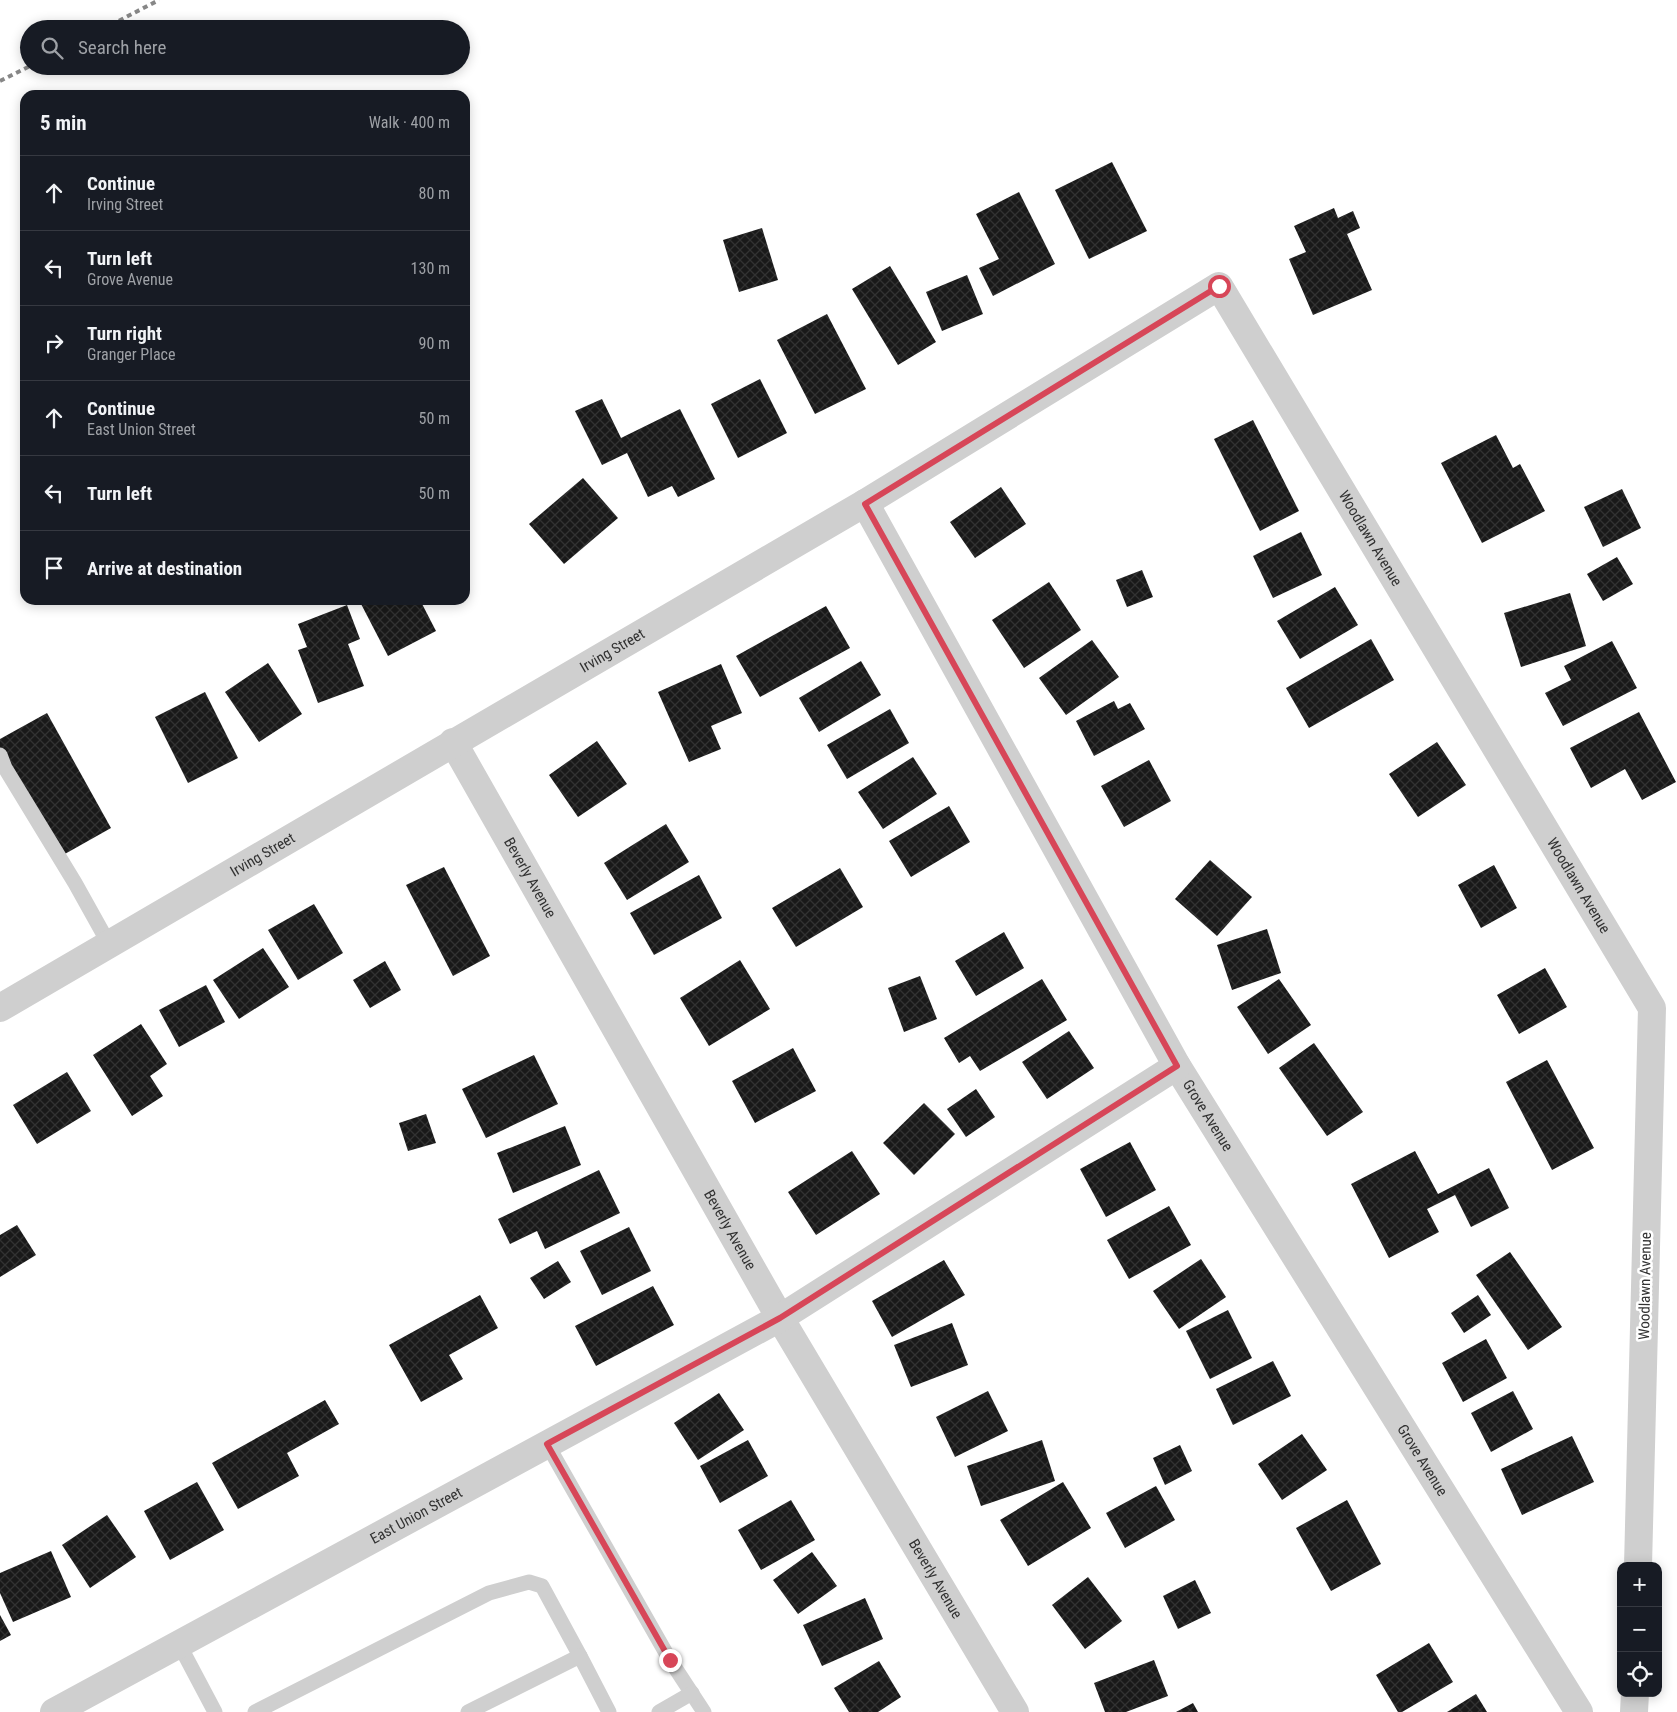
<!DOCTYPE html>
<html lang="en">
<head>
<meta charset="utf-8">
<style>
  :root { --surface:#171b24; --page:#242831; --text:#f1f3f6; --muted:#9ea1a6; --line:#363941 }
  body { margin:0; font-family:"Roboto Condensed",sans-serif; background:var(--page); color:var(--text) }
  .controls { position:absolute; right:15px; bottom:15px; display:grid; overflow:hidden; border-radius:10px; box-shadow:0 2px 12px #0003 }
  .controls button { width:45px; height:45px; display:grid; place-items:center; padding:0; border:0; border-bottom:1px solid var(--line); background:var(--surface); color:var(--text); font:25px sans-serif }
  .stop { position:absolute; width:15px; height:15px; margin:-11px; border:4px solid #d74658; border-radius:50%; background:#fff }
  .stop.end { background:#d74658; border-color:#fff; box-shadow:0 1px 5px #0008 }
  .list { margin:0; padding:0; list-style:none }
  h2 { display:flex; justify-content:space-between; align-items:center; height:65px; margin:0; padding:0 20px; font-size:21px }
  h2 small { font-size:16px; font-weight:400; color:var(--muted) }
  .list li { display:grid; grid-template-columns:32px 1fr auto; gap:15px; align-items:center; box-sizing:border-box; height:75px; padding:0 20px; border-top:1px solid var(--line) }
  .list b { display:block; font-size:19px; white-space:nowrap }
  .list p { margin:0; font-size:16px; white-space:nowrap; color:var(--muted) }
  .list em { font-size:16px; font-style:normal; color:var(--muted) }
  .icon { flex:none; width:28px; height:28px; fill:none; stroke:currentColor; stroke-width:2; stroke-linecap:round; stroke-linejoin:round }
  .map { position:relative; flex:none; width:1677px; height:1712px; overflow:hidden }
  .search { position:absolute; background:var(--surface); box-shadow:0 2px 12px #0003; left:20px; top:20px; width:450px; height:55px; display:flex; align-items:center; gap:12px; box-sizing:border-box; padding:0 18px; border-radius:28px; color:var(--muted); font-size:19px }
  .panel { position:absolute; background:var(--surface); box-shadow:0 2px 12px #0003; left:20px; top:90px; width:450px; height:515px; border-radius:15px }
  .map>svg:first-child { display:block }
</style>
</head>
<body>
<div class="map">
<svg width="1677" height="1712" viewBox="0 0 1677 1712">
  <defs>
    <pattern id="building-cross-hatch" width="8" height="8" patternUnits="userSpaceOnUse" patternTransform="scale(1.25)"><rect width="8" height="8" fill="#191919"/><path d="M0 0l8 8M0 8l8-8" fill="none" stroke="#323232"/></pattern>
  </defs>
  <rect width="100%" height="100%" fill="#fff"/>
  <g fill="url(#building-cross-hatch)">
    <polygon points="1112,162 1147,231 1089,259 1055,190"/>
    <polygon points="1019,192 1055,264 993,296 979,268 999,259 976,214"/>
    <polygon points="1334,208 1338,218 1353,211 1360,228 1347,234 1372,290 1313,315 1289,259 1306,252 1294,226"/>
    <polygon points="762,228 778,280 739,292 723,240"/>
    <polygon points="890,266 936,342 898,365 852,289"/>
    <polygon points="967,275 983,314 942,331 926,292"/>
    <polygon points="827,314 866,389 815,414 777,340"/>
    <polygon points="760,379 787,433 738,458 711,404"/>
    <polygon points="602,399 621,438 680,409 715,479 678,497 672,486 648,497 627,453 602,465 575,411"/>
    <polygon points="1253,420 1299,511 1260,531 1214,439"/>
    <polygon points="1496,435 1513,468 1520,464 1545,511 1482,543 1441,463"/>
    <polygon points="583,478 618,518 564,564 529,524"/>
    <polygon points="1001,487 1026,524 975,558 950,522"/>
    <polygon points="1622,489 1641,528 1603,547 1584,507"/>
    <polygon points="1301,532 1322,575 1273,598 1253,556"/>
    <polygon points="1617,557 1633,584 1603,601 1587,574"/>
    <polygon points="1142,570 1153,597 1127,607 1116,580"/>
    <polygon points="1049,582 1081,630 1024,668 992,620"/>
    <polygon points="1335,587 1358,625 1300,659 1277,621"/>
    <polygon points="1570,593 1586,646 1521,667 1504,613"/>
    <polygon points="359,600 420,600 436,631 388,656"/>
    <polygon points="347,605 360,639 348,644 364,686 318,703 298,650 307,647 298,624"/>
    <polygon points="826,606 850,648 760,697 736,656"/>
    <polygon points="1371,639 1394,680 1309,728 1286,688"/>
    <polygon points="1092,640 1119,677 1066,715 1039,678"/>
    <polygon points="1612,641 1637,688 1563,726 1545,693 1571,680 1564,666"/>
    <polygon points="861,661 881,695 819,732 799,698"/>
    <polygon points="268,663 302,714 259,742 225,692"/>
    <polygon points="721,664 742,713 711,726 721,749 689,762 658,692"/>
    <polygon points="205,692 238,758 188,783 155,717"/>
    <polygon points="1114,701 1118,709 1130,703 1145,729 1094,756 1076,721"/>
    <polygon points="890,709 909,743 847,779 827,745"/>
    <polygon points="1639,712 1676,782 1642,800 1625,769 1591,788 1570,748"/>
    <polygon points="47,713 111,828 56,859 0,759 0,739"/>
    <polygon points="597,741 627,784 578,817 549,775"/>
    <polygon points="1437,742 1466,785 1418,817 1389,774"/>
    <polygon points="913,757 937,794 883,829 858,792"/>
    <polygon points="1149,760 1171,801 1124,827 1101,786"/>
    <polygon points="949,806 970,842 911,877 889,841"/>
    <polygon points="666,824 689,862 627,900 604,863"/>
    <polygon points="1210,860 1252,897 1217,936 1175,899"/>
    <polygon points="1494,865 1517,908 1481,928 1458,885"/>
    <polygon points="444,867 490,956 453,976 406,885"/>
    <polygon points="840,868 863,907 796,947 772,908"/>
    <polygon points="699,875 722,918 654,955 630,913"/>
    <polygon points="314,904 343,953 298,980 268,930"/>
    <polygon points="1267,929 1281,973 1232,990 1217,945"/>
    <polygon points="1004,932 1024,968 976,996 955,961"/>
    <polygon points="263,948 289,987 239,1019 213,980"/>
    <polygon points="740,960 770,1009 709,1046 680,998"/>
    <polygon points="385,961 401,990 370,1008 353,980"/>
    <polygon points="1545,968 1567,1007 1519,1034 1497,995"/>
    <polygon points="920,976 937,1019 904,1032 888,988"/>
    <polygon points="1042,979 1067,1020 980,1071 970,1056 959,1063 944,1038"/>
    <polygon points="1279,979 1311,1025 1268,1054 1237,1007"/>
    <polygon points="206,985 225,1022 179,1047 159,1010"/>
    <polygon points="141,1024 167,1064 150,1076 163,1096 132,1116 93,1055"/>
    <polygon points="1069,1031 1094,1068 1047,1099 1022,1062"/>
    <polygon points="1314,1043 1363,1112 1327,1136 1279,1068"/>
    <polygon points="793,1048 816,1091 755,1123 732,1081"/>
    <polygon points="534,1055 558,1104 486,1138 462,1089"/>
    <polygon points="1547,1060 1594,1148 1552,1170 1506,1082"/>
    <polygon points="67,1072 91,1111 37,1144 13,1105"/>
    <polygon points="976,1089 995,1117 966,1137 947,1109"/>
    <polygon points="924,1103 955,1134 914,1175 883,1143"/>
    <polygon points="426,1114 436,1143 408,1151 399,1123"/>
    <polygon points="565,1126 581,1165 513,1193 497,1153"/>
    <polygon points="1130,1142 1156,1190 1106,1217 1080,1169"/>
    <polygon points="852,1151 880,1194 816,1235 788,1192"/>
    <polygon points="1415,1151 1438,1194 1489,1168 1509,1208 1471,1227 1455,1195 1427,1209 1439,1232 1389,1258 1351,1184"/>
    <polygon points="599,1170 620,1213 545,1249 537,1231 510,1244 498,1219"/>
    <polygon points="1169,1206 1191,1245 1129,1279 1107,1240"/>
    <polygon points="17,1225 36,1255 0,1277 0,1235"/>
    <polygon points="629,1227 651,1271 602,1295 580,1251"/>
    <polygon points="1510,1252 1562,1327 1528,1350 1476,1275"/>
    <polygon points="1201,1259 1226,1297 1179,1329 1153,1291"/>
    <polygon points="944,1260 965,1295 892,1337 872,1301"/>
    <polygon points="558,1261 571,1282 544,1299 530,1278"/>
    <polygon points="653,1286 674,1325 596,1366 575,1326"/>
    <polygon points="480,1295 498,1328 449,1355 463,1379 421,1402 389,1345"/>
    <polygon points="1478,1295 1491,1315 1464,1333 1451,1313"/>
    <polygon points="1228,1310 1252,1358 1210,1379 1186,1331"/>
    <polygon points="952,1323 968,1365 911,1387 894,1345"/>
    <polygon points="1486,1339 1507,1378 1463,1402 1442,1363"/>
    <polygon points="1273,1361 1291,1396 1233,1425 1216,1389"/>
    <polygon points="988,1391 1008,1431 955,1457 936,1417"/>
    <polygon points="1513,1391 1533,1429 1491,1452 1471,1413"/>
    <polygon points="719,1393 744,1430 698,1460 674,1423"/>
    <polygon points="325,1400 339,1424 287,1453 299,1476 238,1509 212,1463"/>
    <polygon points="1302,1434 1327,1470 1282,1500 1258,1464"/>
    <polygon points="1572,1436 1594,1482 1522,1515 1501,1469"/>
    <polygon points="748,1440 768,1476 720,1503 700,1466"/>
    <polygon points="1042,1440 1055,1481 981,1506 967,1466"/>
    <polygon points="1180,1445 1192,1471 1165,1485 1153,1458"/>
    <polygon points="197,1482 224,1530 170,1560 144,1511"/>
    <polygon points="1063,1482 1091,1528 1028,1566 1000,1520"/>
    <polygon points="1156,1486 1175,1520 1125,1548 1106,1513"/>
    <polygon points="791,1500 815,1540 761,1570 738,1530"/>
    <polygon points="1347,1500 1381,1564 1331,1591 1296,1528"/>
    <polygon points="107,1515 136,1557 90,1588 62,1545"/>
    <polygon points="51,1551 71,1597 13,1622 0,1593 0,1573"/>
    <polygon points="812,1552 837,1586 798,1614 773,1580"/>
    <polygon points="1088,1577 1122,1621 1085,1649 1052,1605"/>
    <polygon points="1195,1580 1211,1613 1178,1629 1163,1596"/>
    <polygon points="865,1598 883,1639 822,1666 803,1625"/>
    <polygon points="0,1615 11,1635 0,1641"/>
    <polygon points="1429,1643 1453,1682 1402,1712 1398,1712 1376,1675"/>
    <polygon points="1154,1660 1168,1696 1126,1712 1105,1712 1094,1683"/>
    <polygon points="879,1661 901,1697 878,1712 849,1712 834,1688"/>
    <polygon points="1476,1694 1487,1712 1447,1712"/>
    <polygon points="1193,1703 1198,1712 1176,1712"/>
  </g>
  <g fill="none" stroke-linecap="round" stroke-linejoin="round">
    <g stroke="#cfcfcf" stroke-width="15">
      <polyline points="0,755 5,768 75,883 109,944"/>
      <polyline points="547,1444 670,1660 704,1712"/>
      <polyline points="179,1644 215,1712"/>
      <polyline points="255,1712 489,1593 529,1582 542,1586 580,1656"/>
      <polyline points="468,1712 580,1656 609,1712"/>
      <polyline points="659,1712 692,1693"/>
    </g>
    <g stroke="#cfcfcf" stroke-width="28">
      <path id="s1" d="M 865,503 L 1177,1066 L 1579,1712"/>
      <path id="s2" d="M 453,742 L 780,1318 L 1015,1712"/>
      <path id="s3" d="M 0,1008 L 865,503 L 1219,286 L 1652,1008 L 1638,1566"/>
      <path id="s4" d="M 54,1712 L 780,1318 L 1177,1066"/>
      <polyline points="1634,1712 1635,1693"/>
    </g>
    <g stroke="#878787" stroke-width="4" stroke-dasharray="5 4" stroke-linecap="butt">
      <polyline points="103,29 159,0"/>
      <polyline points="0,81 30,66"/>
    </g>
  </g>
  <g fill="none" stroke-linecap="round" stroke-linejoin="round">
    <polyline stroke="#d74658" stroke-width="6" points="670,1660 547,1444 780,1318 1177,1066 865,504 1219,286"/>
  </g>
  <g text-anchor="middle" stroke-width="5" stroke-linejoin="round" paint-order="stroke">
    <g font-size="15" fill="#323232" stroke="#fff">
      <text dy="5" stroke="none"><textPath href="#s3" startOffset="1711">Woodlawn Avenue</textPath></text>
      <text dy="5" stroke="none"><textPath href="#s3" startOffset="709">Irving Street</textPath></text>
      <text dy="5" stroke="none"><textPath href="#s3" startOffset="304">Irving Street</textPath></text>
      <text dy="5" stroke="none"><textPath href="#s2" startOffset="156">Beverly Avenue</textPath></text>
      <text dy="5" stroke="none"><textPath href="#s3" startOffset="2116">Woodlawn Avenue</textPath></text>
      <text dy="5" stroke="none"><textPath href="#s1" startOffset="702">Grove Avenue</textPath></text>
      <text dy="5" stroke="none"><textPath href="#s2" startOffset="561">Beverly Avenue</textPath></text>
      <text transform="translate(1645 1286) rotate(-89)" y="5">Woodlawn Avenue</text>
      <text dy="5" stroke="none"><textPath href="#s1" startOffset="1108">Grove Avenue</textPath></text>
      <text dy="5" stroke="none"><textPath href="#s4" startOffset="412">East Union Street</textPath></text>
      <text dy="5" stroke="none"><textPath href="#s2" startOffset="966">Beverly Avenue</textPath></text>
    </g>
  </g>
</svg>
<div class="controls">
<button>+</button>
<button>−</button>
<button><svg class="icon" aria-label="locate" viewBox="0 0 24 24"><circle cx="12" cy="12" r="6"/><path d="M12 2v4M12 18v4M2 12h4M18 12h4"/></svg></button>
</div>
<div class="stop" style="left:1219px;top:286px"></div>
<div class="stop end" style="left:670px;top:1660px"></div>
<div class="search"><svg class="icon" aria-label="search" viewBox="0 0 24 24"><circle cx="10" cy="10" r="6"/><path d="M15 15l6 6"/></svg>Search here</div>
<section class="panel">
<h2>5 min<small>Walk · 400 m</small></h2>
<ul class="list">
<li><svg class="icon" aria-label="ahead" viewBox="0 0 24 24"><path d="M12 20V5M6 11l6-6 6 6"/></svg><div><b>Continue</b><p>Irving Street</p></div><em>80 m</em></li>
<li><svg class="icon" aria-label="left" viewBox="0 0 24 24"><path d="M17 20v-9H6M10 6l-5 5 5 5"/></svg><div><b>Turn left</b><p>Grove Avenue</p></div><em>130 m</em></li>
<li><svg class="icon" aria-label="right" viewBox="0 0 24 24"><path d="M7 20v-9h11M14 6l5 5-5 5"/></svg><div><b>Turn right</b><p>Granger Place</p></div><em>90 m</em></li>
<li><svg class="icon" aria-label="ahead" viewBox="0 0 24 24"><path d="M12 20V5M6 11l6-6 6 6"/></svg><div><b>Continue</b><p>East Union Street</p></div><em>50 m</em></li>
<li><svg class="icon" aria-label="left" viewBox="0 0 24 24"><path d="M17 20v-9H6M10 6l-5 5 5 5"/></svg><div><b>Turn left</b></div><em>50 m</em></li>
<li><svg class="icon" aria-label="arrive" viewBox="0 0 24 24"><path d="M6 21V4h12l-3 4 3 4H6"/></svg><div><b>Arrive at destination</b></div></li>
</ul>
</section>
</div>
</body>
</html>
